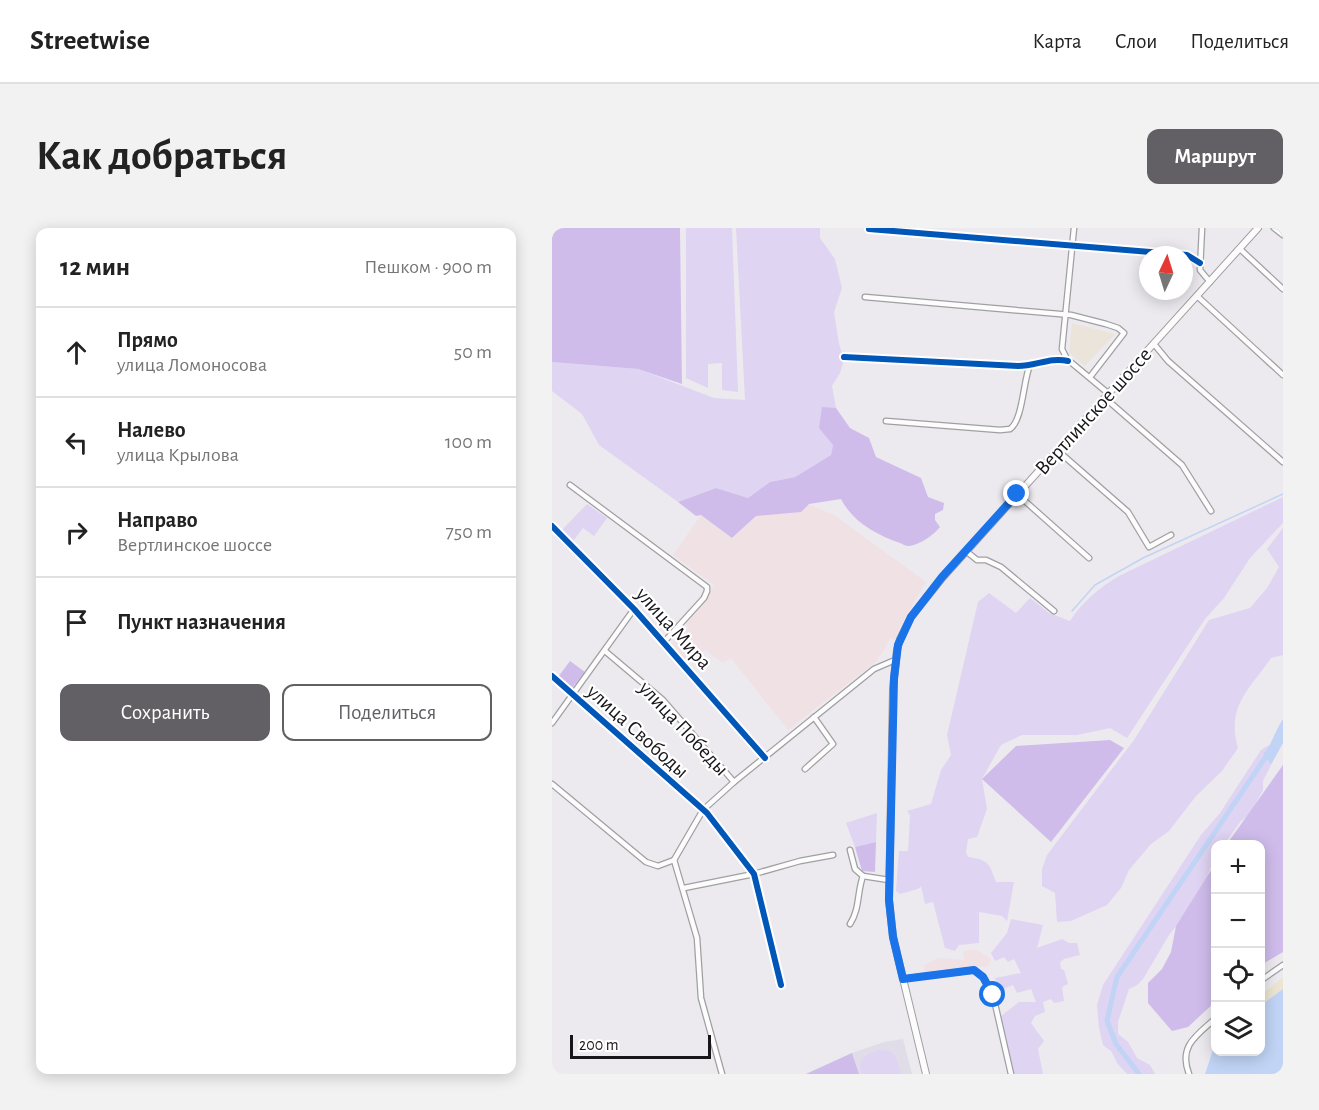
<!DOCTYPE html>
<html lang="ru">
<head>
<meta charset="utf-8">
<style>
  :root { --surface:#fff; --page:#f2f2f2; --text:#222; --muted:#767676; --line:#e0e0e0; --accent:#626064 }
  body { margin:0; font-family:"Alegreya Sans",sans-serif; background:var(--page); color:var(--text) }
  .controls { position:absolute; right:18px; bottom:18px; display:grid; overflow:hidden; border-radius:12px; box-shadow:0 3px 15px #0003 }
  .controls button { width:54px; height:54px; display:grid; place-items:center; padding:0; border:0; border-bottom:2px solid var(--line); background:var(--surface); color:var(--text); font:30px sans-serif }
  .compass { position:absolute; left:587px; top:18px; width:54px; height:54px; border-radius:50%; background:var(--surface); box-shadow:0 3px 15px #0003; rotate:4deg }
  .scale { position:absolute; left:18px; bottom:15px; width:141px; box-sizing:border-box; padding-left:6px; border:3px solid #171619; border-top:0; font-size:16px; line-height:21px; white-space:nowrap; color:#171619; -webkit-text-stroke:4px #fff; paint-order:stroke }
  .stop { position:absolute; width:18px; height:18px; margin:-14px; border:4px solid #1a73e8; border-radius:50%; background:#fff }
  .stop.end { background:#1a73e8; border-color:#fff; box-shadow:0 2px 6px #0008 }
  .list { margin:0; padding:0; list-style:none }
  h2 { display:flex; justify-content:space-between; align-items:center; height:78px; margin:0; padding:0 24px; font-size:26px }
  h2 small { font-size:20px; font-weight:400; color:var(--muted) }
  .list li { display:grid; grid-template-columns:39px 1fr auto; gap:18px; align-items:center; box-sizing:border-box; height:90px; padding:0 24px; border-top:2px solid var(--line) }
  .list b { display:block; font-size:22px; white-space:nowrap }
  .list p { margin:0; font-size:20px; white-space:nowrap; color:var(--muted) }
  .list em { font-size:20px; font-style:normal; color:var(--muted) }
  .actions { display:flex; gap:12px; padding:18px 24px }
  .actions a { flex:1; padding:14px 0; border:2px solid var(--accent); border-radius:12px; text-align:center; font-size:21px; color:var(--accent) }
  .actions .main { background:var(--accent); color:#fff }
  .icon { flex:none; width:33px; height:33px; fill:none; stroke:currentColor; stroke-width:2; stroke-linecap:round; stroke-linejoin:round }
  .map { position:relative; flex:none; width:731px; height:846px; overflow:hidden; border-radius:12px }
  header { display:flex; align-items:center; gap:36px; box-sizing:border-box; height:84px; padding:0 30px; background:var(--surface); border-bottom:2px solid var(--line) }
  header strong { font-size:28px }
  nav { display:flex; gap:33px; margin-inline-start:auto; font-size:21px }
  .intro { display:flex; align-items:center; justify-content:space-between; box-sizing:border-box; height:144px; padding:0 36px }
  h1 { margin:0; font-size:42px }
  .button { padding:15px 27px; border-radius:12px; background:var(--accent); color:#fff; font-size:21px; font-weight:700 }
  main { display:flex; gap:36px; padding:0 36px }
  aside { flex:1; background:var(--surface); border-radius:12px; box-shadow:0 3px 15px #0003 }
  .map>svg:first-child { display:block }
</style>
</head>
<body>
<header>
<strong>Streetwise</strong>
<nav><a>Карта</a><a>Слои</a><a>Поделиться</a></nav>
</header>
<div class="intro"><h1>Как добраться</h1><a class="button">Маршрут</a></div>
<main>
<aside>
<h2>12 мин<small>Пешком · 900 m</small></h2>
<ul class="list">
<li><svg class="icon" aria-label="ahead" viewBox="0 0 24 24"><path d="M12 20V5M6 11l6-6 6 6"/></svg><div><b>Прямо</b><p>улица Ломоносова</p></div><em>50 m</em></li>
<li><svg class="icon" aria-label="left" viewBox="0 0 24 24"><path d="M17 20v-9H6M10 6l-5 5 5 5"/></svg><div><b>Налево</b><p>улица Крылова</p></div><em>100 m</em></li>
<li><svg class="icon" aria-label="right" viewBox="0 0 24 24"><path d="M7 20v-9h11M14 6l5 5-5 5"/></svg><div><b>Направо</b><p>Вертлинское шоссе</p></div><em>750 m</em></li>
<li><svg class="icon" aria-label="arrive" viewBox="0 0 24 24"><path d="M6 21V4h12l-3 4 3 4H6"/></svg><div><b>Пункт назначения</b></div></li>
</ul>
<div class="actions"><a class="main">Сохранить</a><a>Поделиться</a></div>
</aside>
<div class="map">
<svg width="731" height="846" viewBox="0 0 731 846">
  <rect width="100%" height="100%" fill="#eceaef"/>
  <polygon fill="#ebe4db" points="520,95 563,106 533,138 517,125"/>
  <g fill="#f0e1e4">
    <polygon points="256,276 282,287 374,354 348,398 343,411 338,410 331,424 325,430 326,432 236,502 179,430 171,435 159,427 154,421 136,435 120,416 124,409 136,400 133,394 150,376 162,357 121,327 149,287 181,310 204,288"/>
    <polygon points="416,722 425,722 439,731 435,739 422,738 373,744 372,737 387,730 412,732 411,724"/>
  </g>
  <polygon fill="#e1dde8" points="351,811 360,846 254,846 300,825 332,814"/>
  <g fill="#dfd4f2">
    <polygon points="134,0 180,0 186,164 170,162 170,135 156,136 156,160 134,150"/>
    <polygon points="184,0 268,0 268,10 283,31 290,60 282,84 287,116 292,131 288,145 280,158 284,180 270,180 281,217 279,227 243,249 218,254 196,270 164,260 126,274 47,217 30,186 0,163 0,134 86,141 162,170 193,172"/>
    <path d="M 731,269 L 731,295 L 698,330 L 672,370 L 653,391 L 575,510 L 558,500 L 525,507 L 470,507 L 449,517 L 430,551 L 435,581 L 425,609 L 416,611 L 414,624 L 416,629 C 437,632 437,635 444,654 L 462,654 L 455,693 L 450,688 L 427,684 L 427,715 L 407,717 L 403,723 L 393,720 L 381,674 L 373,676 L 369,658 L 366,661 L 348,666 L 344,663 L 347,623 L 356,623 L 358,587 L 355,583 L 379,576 L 389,542 L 399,527 L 395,507 L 426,374 L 437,365 L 464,385 L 478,370 L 497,385 L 518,393 C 531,373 547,360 567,348 Z"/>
    <polygon points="35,276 55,290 42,308 31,300 21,313 10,302"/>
    <path d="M 731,300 L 731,427 L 719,430 C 697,462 674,479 686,520 L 670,543 L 644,568 L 617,603 L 599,616 L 577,642 L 569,660 L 555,677 L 519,693 L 505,694 L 503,665 L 490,658 L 490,641 L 495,627 L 582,512 L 657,392 L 698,380 L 715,360 L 727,339 L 715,321 Z"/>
    <polygon points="717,517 716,532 718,536 720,535 711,553 711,562 698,586 689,593 672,616 664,616 663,631 659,638 653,655 634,686 617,707 591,751 585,757 577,761 566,794 566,806 576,814 585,830 598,837 603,846 575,846 565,835 560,824 551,817 547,800 545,777 551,757 649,607 668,585 709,522"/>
    <polygon points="325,585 324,614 303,619 294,595"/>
    <polygon points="459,691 491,697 485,720 510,711 517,715 525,715 528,727 512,731 508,734 509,741 512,742 516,756 510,759 512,773 502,775 499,771 491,774 493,784 483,788 479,795 492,813 486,821 491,846 461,846 452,812 449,788 467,774 484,774 479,761 465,765 461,757 448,762 443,750 469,745 462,731 456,734 452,729 443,733 439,725 455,705"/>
    <path d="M 327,822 C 346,822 344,831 349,846 L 309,846 C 305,831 314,826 327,822 Z"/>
  </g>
  <g fill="#cfbceb">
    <polygon points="0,0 128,0 130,156 86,141 0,134"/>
    <path d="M 270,179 L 284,180 L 298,200 L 317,210 L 324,229 L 369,250 L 376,269 L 392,275 L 391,282 L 383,286 L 383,292 L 388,299 C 382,307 367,317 357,318 C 353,318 351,316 348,315 C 324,307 300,293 289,271 L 257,276 L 249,284 L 204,288 L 180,310 L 149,287 L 144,288 L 126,274 L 164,260 L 196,270 L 218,254 L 243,249 L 279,227 L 281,217 L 267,200 Z"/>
    <polygon points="18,433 33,444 20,460 6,449"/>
    <polygon points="558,512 572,520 499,614 430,551 464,518"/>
    <polygon points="731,537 731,724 709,737 708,616 675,616"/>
    <polygon points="324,614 323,644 310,643 303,619"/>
    <polygon points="663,636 663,774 636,799 620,803 596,775 596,755 610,741 619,724 624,698"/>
    <polygon points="300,825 307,846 254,846"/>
  </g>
  <polygon fill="#ebe5d2" points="731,749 731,761 709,777 709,767"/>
  <g fill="#c1d4f5">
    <path d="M 731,491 L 731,515 L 720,535 L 718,536 L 716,532 L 711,530 L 712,525 C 718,520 724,501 731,491 Z"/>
    <polygon points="731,761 731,846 653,846 663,816 664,824 708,824 709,777"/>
  </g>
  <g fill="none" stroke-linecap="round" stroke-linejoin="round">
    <polyline stroke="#c1d4f5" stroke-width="1.5" points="520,383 543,357 591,330 731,266"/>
    <polyline stroke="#c1d4f5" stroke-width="5" points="587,846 564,816 555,793 565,749 715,527"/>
    <defs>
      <g id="minor">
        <polyline points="522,0 510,121 515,131 557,166"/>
        <polyline points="650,0 648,42 658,54"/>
        <polyline points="722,0 731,7"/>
        <polyline points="317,1 635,27 648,35"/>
        <polyline points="688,21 731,61"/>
        <polyline points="645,68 731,147"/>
        <polyline points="313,69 519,87 554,96 566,100 572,105 538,149"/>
        <polyline points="602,116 616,133 731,234"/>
        <path d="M 292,129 L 466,138 C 484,138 498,129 516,133"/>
        <polyline points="553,170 630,237 659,283"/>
        <path d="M 334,193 L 448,202 L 458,201 C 471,192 471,153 478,137"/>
        <polyline points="505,222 576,284 597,319 619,307"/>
        <polyline points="18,257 155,359 155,363 152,370 112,414"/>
        <polyline points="465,266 537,330"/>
        <polyline points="0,298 82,381 213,530"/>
        <polyline points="414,323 425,332 434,332 449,339 502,383"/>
        <polyline points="53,423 111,472 182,554"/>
        <polyline points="0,448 155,585 202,646 229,757"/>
        <polyline points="0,495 82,381"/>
        <polyline points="253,541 281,516 262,489"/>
        <polyline points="0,556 94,634 106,638 122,632"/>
        <path d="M 298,622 L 303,641 L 311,648 C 305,664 308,681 298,696"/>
        <polyline points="122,632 151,582 182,554 322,441 343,432"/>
        <polyline points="122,632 145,710 149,770 170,846"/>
        <polyline points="311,648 337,652"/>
        <polyline points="132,660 202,646 248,633 281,627"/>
        <polyline points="351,751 422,742 431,749 441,767 459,846"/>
        <polyline points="708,753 731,737"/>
        <path d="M 637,846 C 626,818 645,807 664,790"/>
      </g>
      <polyline id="major" points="374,846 341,709 337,672 341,461 345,422 348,411 359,389 391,349 706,0"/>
    </defs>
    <use href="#minor" stroke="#a09fa2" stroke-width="7"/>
    <use href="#major" stroke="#a09fa2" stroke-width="8"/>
    <use href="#minor" stroke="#fcfcfd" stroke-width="4.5"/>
    <use href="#major" stroke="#fcfcfd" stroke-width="6"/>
    <defs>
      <g id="cycleway">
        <polyline points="317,1 635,27 648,35"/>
        <path d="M 292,129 L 466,138 C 484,138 498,129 516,133"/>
        <polyline points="0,298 82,381 213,530"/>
        <polyline points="0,448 155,585 202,646 229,757"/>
      </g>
    </defs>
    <use href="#cycleway" stroke="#fff" stroke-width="10"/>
    <use href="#cycleway" stroke="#0057b8" stroke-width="6"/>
  </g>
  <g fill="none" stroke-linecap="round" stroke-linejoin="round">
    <polyline stroke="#1a73e8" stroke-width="8" points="441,767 431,749 422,742 351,751 341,709 337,672 342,450 346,417 359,389 390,349 465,266"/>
  </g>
  <g text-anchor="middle" stroke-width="4.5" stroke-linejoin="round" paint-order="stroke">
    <g font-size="21" fill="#171619" stroke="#fff">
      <text transform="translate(541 183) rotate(-48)" y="7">Вертлинское шоссе</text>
      <text transform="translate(122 400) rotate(48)" y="7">улица Мира</text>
      <text transform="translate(132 500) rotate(47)" y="7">улица Победы</text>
      <text transform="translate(86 503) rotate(42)" y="7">улица Свободы</text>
    </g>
  </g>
</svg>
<div class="controls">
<button>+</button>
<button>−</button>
<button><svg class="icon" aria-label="locate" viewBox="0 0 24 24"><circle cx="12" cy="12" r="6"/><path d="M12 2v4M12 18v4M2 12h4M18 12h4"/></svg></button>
<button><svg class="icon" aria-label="layers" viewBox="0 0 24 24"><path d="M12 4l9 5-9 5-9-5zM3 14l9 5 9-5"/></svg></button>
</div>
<svg class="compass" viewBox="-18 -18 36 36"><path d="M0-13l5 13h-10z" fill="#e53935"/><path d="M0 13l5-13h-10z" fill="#767676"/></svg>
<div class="scale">200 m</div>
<div class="stop" style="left:441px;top:767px"></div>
<div class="stop end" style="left:465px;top:266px"></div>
</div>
</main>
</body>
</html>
